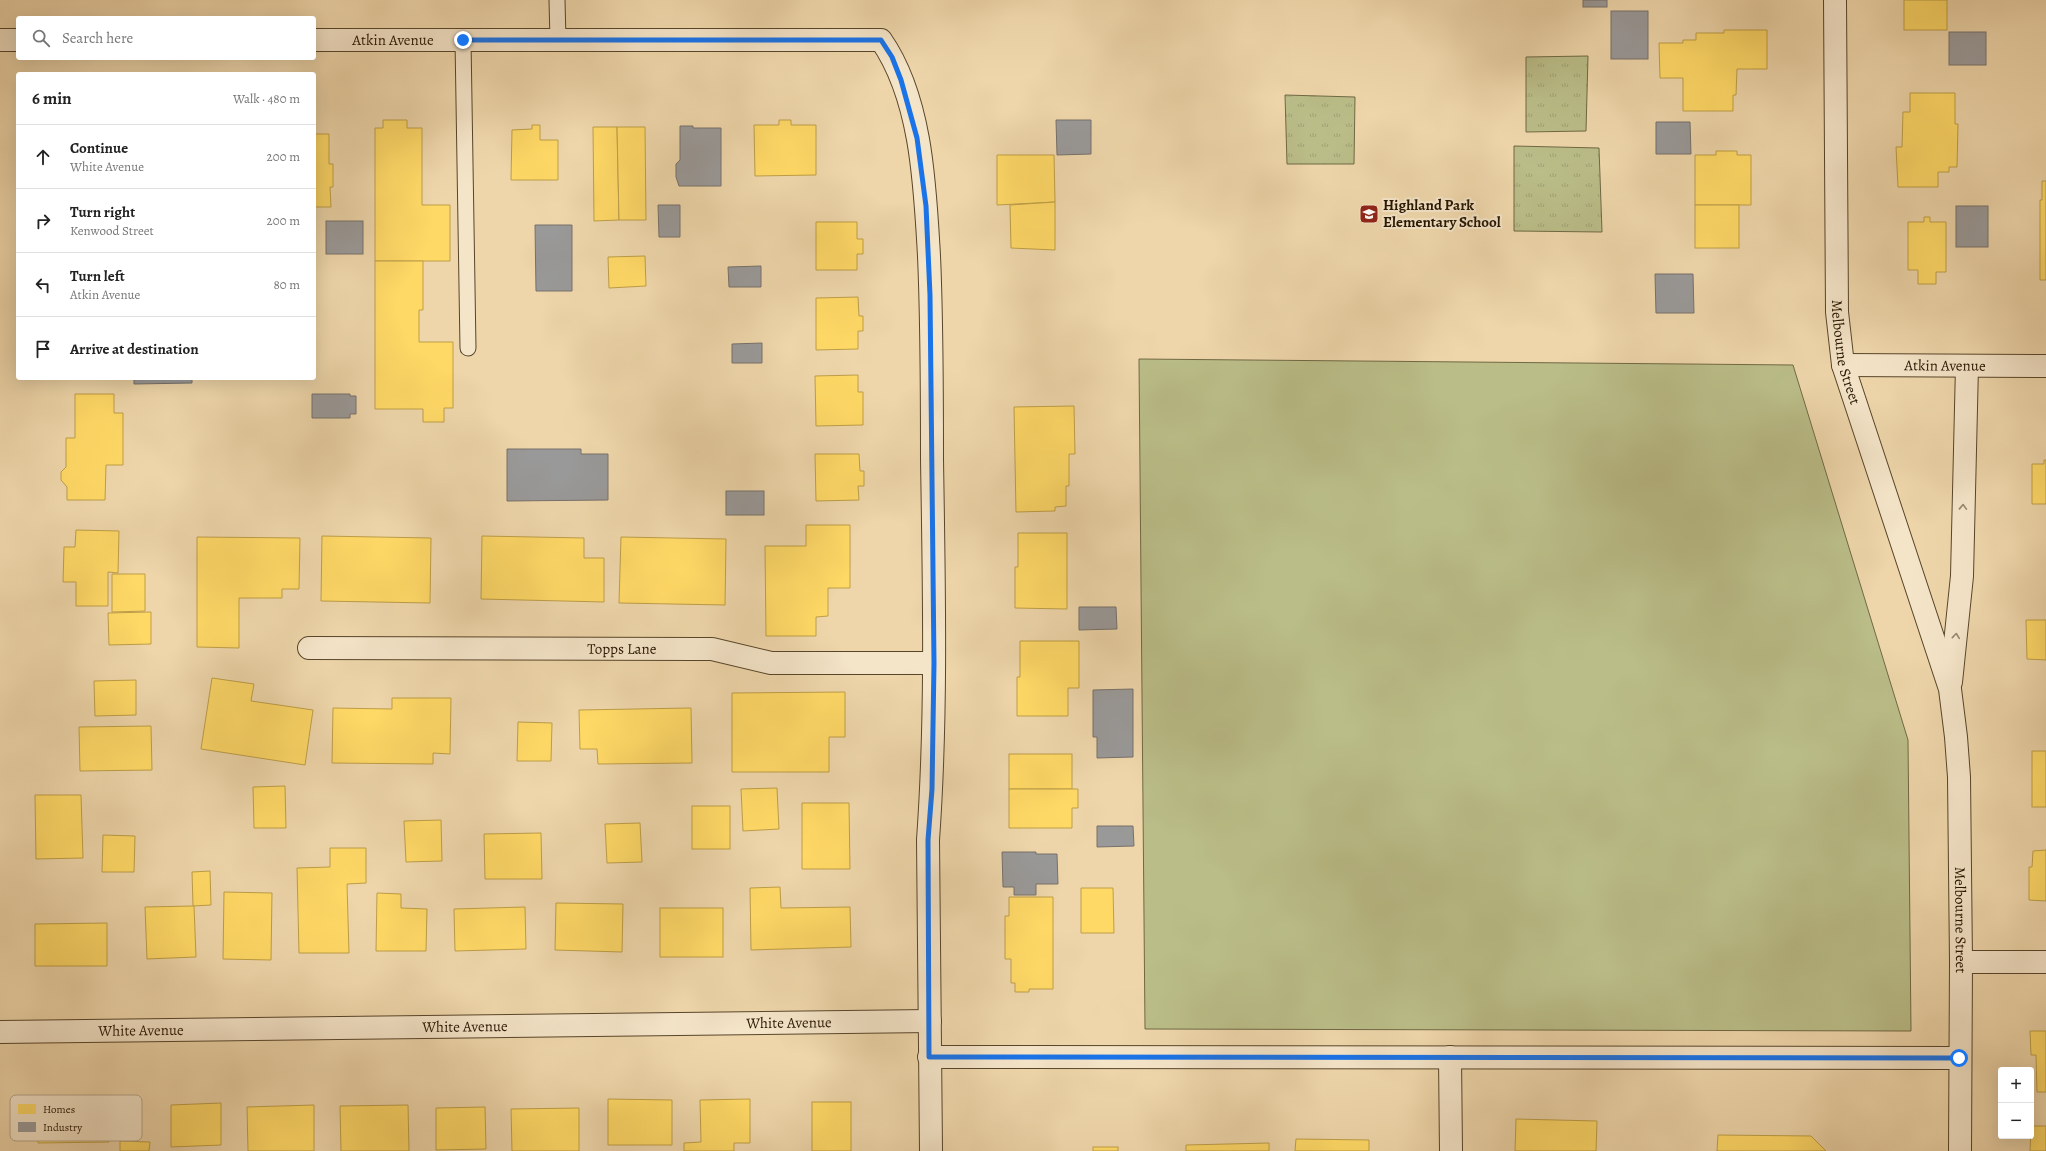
<!DOCTYPE html>
<html lang="en">
<head>
<meta charset="utf-8">
<style>
  :root { --surface:#fff; --page:#f6f6f6; --text:#222; --muted:#767676; --line:#e0e0e0 }
  body { margin:0; font-family:Alegreya,serif; background:var(--page); color:var(--text) }
  .controls { position:absolute; right:12px; bottom:12px; display:grid; overflow:hidden; border-radius:4px; box-shadow:0 4px 16px #0002 }
  .controls button { width:36px; height:36px; display:grid; place-items:center; padding:0; border:0; border-bottom:1px solid var(--line); background:var(--surface); color:var(--text); font:20px sans-serif }
  .stop { position:absolute; width:12px; height:12px; margin:-9px; border:3px solid #1a73e8; border-radius:50%; background:#fff }
  .stop.end { background:#1a73e8; border-color:#fff; box-shadow:0 1px 4px #0008 }
  .list { margin:0; padding:0; list-style:none }
  h2 { display:flex; justify-content:space-between; align-items:center; height:52px; margin:0; padding:0 16px; font-size:17px }
  h2 small { font-size:13px; font-weight:400; color:var(--muted) }
  .list li { display:grid; grid-template-columns:26px 1fr auto; gap:12px; align-items:center; box-sizing:border-box; height:64px; padding:0 16px; border-top:1px solid var(--line) }
  .list b { display:block; font-size:15px; white-space:nowrap }
  .list p { margin:0; font-size:13px; white-space:nowrap; color:var(--muted) }
  .list em { font-size:13px; font-style:normal; color:var(--muted) }
  .icon { flex:none; width:22px; height:22px; fill:none; stroke:currentColor; stroke-width:2; stroke-linecap:round; stroke-linejoin:round }
  .map { position:relative; flex:none; width:2046px; height:1151px; overflow:hidden }
  .search { position:absolute; background:var(--surface); box-shadow:0 4px 16px #0002; left:16px; top:16px; width:300px; height:44px; display:flex; align-items:center; gap:10px; box-sizing:border-box; padding:0 14px; border-radius:4px; color:var(--muted); font-size:15px }
  .panel { position:absolute; background:var(--surface); box-shadow:0 4px 16px #0002; left:16px; top:72px; width:300px; height:308px; border-radius:4px }
  .map>svg:first-child { display:block }
</style>
</head>
<body>
<div class="map">
<svg width="2046" height="1151" viewBox="0 0 2046 1151">
  <defs>
    <pattern id="park-tufts" width="24" height="20" patternUnits="userSpaceOnUse"><rect width="24" height="20" fill="#babd88"/><path d="M3 7l-1-3M5 7V3M7 7l1-3M15 17l-1-3M17 17v-4M19 17l1-3" fill="none" stroke="#a0a274"/></pattern>
  </defs>
  <rect width="100%" height="100%" fill="#eed6aa"/>
  <filter id="stains"><feTurbulence type="fractalNoise" baseFrequency=".005" numOctaves="4"/><feColorMatrix values="0 0 0 0 .2 0 0 0 0 .09 0 0 0 0 .02 0 0 0 .5 -.17"/></filter>
  <radialGradient id="worn" r=".72"><stop offset=".6" stop-color="#630" stop-opacity="0"/><stop offset="1" stop-color="#630" stop-opacity=".3"/></radialGradient>
  <polygon fill="#babd88" stroke="#706944" points="1139,359 1793,365 1908,740 1911,1031 1145,1029"/>
  <g fill="url(#park-tufts)" stroke="#706944">
    <polygon points="1588,56 1586,131 1526,132 1526,57"/>
    <polygon points="1285,95 1355,97 1354,164 1287,164"/>
    <polygon points="1514,146 1599,148 1602,232 1514,231"/>
  </g>
  <g fill="#ffd966" stroke="#be9e47">
    <rect x="1904" y="0" width="43" height="30"/>
    <polygon points="1724,30 1767,30 1767,69 1737,69 1736,95 1733,95 1733,111 1683,111 1683,78 1660,78 1659,43 1683,43 1683,40 1696,40 1696,33 1724,33"/>
    <polygon points="1910,93 1955,93 1955,124 1958,124 1957,167 1949,167 1949,172 1938,172 1938,187 1898,187 1896,147 1902,147 1903,112 1910,112"/>
    <polygon points="383,120 407,120 407,128 422,128 422,205 450,205 450,261 375,261 375,128 383,128"/>
    <polygon points="779,120 791,120 791,125 816,125 816,175 755,176 754,125 779,125"/>
    <polygon points="532,125 540,125 540,140 558,140 558,180 511,180 512,130 532,129"/>
    <polygon points="593,127 617,127 619,220 594,221"/>
    <polygon points="617,127 645,127 646,220 619,220"/>
    <polygon points="314,134 329,134 329,164 333,164 333,187 330,187 331,207 314,207"/>
    <polygon points="1716,151 1737,151 1737,155 1751,155 1751,205 1695,205 1695,155 1716,155"/>
    <polygon points="997,155 1054,155 1055,202 997,205"/>
    <polygon points="2042,181 2046,181 2046,280 2040,280 2040,200 2042,200"/>
    <polygon points="1055,202 1055,250 1011,248 1010,205"/>
    <rect x="1695" y="205" width="44" height="43"/>
    <polygon points="1924,217 1930,217 1930,222 1946,222 1946,272 1936,272 1936,284 1918,284 1918,270 1908,270 1908,222 1924,222"/>
    <polygon points="816,222 857,222 857,239 863,239 863,254 857,254 857,270 816,270"/>
    <polygon points="645,256 646,286 609,288 608,257"/>
    <polygon points="375,261 423,261 423,310 419,310 419,342 453,342 453,408 444,408 444,422 423,422 423,409 375,409"/>
    <polygon points="858,297 859,316 863,316 863,331 858,331 858,349 816,350 816,298"/>
    <polygon points="858,375 858,392 863,392 863,425 816,426 815,376"/>
    <polygon points="75,394 114,394 114,413 123,413 123,465 106,465 105,500 67,500 67,487 61,480 61,472 66,467 66,438 75,438"/>
    <polygon points="1074,406 1075,454 1069,454 1069,486 1066,486 1066,506 1055,507 1055,511 1016,512 1014,407"/>
    <polygon points="815,454 859,454 860,471 864,471 864,486 858,486 859,500 816,501"/>
    <polygon points="2044,460 2046,460 2046,504 2032,504 2032,464 2044,464"/>
    <polygon points="806,525 850,525 850,588 828,588 828,616 816,617 816,636 766,636 765,546 806,546"/>
    <polygon points="76,530 119,531 118,573 108,572 108,606 76,606 76,582 63,582 64,547 75,547"/>
    <polygon points="1018,533 1067,533 1067,609 1015,608 1015,567 1018,567"/>
    <polygon points="322,536 431,538 430,603 321,601"/>
    <polygon points="482,536 584,538 584,558 604,558 604,602 481,599"/>
    <polygon points="197,537 300,538 299,589 282,589 282,598 239,598 239,648 197,647"/>
    <polygon points="621,537 726,539 725,605 619,603"/>
    <polygon points="112,574 145,574 145,611 112,612"/>
    <polygon points="151,612 151,644 109,645 108,613"/>
    <polygon points="2026,620 2046,620 2046,660 2027,659"/>
    <polygon points="1020,641 1079,641 1079,688 1068,688 1068,716 1017,716 1017,677 1020,677"/>
    <polygon points="212,678 254,684 251,701 313,710 305,765 201,749"/>
    <polygon points="136,680 136,715 95,716 94,681"/>
    <polygon points="845,692 845,737 829,737 829,772 732,772 732,693"/>
    <polygon points="392,698 451,698 450,754 433,753 433,764 332,763 333,708 392,709"/>
    <polygon points="691,708 692,763 598,764 597,749 580,749 579,710"/>
    <polygon points="518,722 552,723 551,761 517,761"/>
    <polygon points="151,726 152,770 80,771 79,727"/>
    <rect x="2032" y="751" width="14" height="56"/>
    <rect x="1009" y="754" width="63" height="35"/>
    <polygon points="285,786 286,828 254,828 253,787"/>
    <polygon points="777,788 779,829 743,831 741,789"/>
    <polygon points="1009,789 1078,789 1078,808 1072,808 1072,828 1009,828"/>
    <polygon points="35,795 81,795 83,858 36,859"/>
    <polygon points="802,803 849,803 850,869 802,869"/>
    <rect x="692" y="806" width="38" height="43"/>
    <polygon points="441,820 442,861 406,862 404,821"/>
    <polygon points="640,823 642,862 607,863 605,824"/>
    <polygon points="541,833 542,879 485,879 484,834"/>
    <polygon points="103,835 135,836 134,872 102,872"/>
    <polygon points="330,848 366,848 366,883 347,884 349,953 299,953 297,868 330,867"/>
    <polygon points="2046,850 2046,901 2029,900 2029,867 2032,867 2033,851"/>
    <polygon points="210,871 211,905 193,906 192,872"/>
    <polygon points="780,887 781,908 850,907 851,947 751,950 750,888"/>
    <polygon points="1081,888 1113,888 1114,933 1081,933"/>
    <polygon points="224,892 272,893 271,960 223,959"/>
    <polygon points="377,893 401,894 401,908 427,909 426,951 376,951"/>
    <polygon points="1009,897 1053,897 1053,989 1029,989 1029,992 1015,992 1015,983 1011,983 1011,959 1005,959 1005,916 1009,916"/>
    <polygon points="556,903 623,904 622,952 555,950"/>
    <polygon points="194,906 196,957 147,959 145,907"/>
    <polygon points="525,907 526,949 455,951 454,909"/>
    <rect x="660" y="908" width="63" height="49"/>
    <polygon points="107,923 107,966 35,966 35,924"/>
    <polygon points="2030,1031 2046,1031 2046,1092 2037,1092 2036,1055 2031,1055"/>
    <polygon points="608,1099 672,1100 672,1145 608,1145"/>
    <polygon points="750,1099 750,1143 734,1143 734,1151 684,1151 684,1143 701,1142 700,1100"/>
    <polygon points="37,1101 108,1101 109,1142 38,1143"/>
    <rect x="812" y="1102" width="39" height="49"/>
    <polygon points="221,1103 221,1145 171,1147 171,1105"/>
    <polygon points="314,1105 314,1151 248,1151 247,1107"/>
    <polygon points="408,1105 409,1151 341,1151 340,1106"/>
    <polygon points="485,1107 486,1149 436,1150 436,1108"/>
    <polygon points="579,1108 579,1151 512,1151 511,1109"/>
    <polygon points="1516,1119 1597,1121 1596,1151 1515,1151"/>
    <polygon points="2031,1126 2046,1126 2046,1151 2030,1151"/>
    <polygon points="1718,1135 1811,1136 1826,1151 1717,1151"/>
    <polygon points="1296,1139 1369,1140 1369,1151 1295,1151"/>
    <polygon points="120,1141 150,1142 149,1151 120,1151"/>
    <polygon points="1269,1143 1269,1151 1186,1151 1186,1145"/>
    <rect x="1093" y="1147" width="25" height="4"/>
  </g>
  <g fill="#999" stroke="#76716b">
    <rect x="1583" y="0" width="24" height="7"/>
    <rect x="1611" y="11" width="37" height="48"/>
    <rect x="1949" y="32" width="37" height="33"/>
    <polygon points="1056,120 1091,120 1091,154 1057,155"/>
    <polygon points="1656,122 1690,122 1691,154 1656,154"/>
    <polygon points="680,126 693,126 693,128 721,128 721,186 679,186 676,177 676,164 680,160"/>
    <polygon points="658,205 680,205 680,237 659,237"/>
    <rect x="1956" y="206" width="32" height="41"/>
    <rect x="326" y="221" width="37" height="33"/>
    <polygon points="535,225 572,225 572,291 536,291"/>
    <polygon points="761,266 761,287 729,287 728,267"/>
    <polygon points="1655,274 1693,274 1694,313 1656,313"/>
    <polygon points="762,343 762,363 732,363 732,344"/>
    <polygon points="134,378 192,378 192,383 134,384"/>
    <polygon points="312,394 350,394 350,396 356,396 356,414 350,414 350,418 312,418"/>
    <polygon points="507,449 581,449 581,454 608,454 608,500 507,501"/>
    <rect x="726" y="491" width="38" height="24"/>
    <polygon points="1079,607 1116,607 1117,629 1079,630"/>
    <polygon points="1133,689 1133,757 1097,758 1097,737 1093,737 1093,690"/>
    <polygon points="1097,826 1133,826 1134,846 1097,847"/>
    <polygon points="1002,852 1036,852 1036,854 1057,854 1058,884 1036,884 1036,895 1014,895 1014,887 1003,887"/>
  </g>
  <g fill="none" stroke-linecap="round" stroke-linejoin="round">
    <defs>
      <g id="service">
        <polyline points="557,0 558,40"/>
        <polyline points="463,40 468,348"/>
      </g>
      <g id="minor">
        <path id="s1" d="M 1835,0 L 1837,312 L 1843,365 L 1950,689 L 1956,737 L 1959,777 L 1961,962 L 1960,1151"/>
        <polyline points="0,40 18,40"/>
        <path id="s2" d="M 314,40 L 881,40 C 922,99 925,187 929,256 C 932,323 932,391 932,459 C 934,586 937,714 928,840 L 931,1151"/>
        <path id="s3" d="M 1843,365 L 2046,366"/>
        <path id="s4" d="M 309,648 L 699,649 L 712,649 L 771,663 L 934,663"/>
        <polyline points="1951,682 1962,576 1967,366"/>
        <polyline points="1961,962 2046,962"/>
        <path id="s5" d="M 0,1032 L 930,1021"/>
        <polyline points="929,1057 1959,1058"/>
        <polyline points="1450,1057 1451,1151"/>
      </g>
    </defs>
    <use href="#service" stroke="#58452a" stroke-width="17"/>
    <use href="#minor" stroke="#58452a" stroke-width="24"/>
    <use href="#service" stroke="#f4e4c8" stroke-width="15"/>
    <use href="#minor" stroke="#f4e4c8" stroke-width="22"/>
  </g>
  <defs><path id="oneway-chevron" d="M-2-3.5L2.5 0L-2 3.5" fill="none" stroke-width="1.6" stroke-linecap="round" stroke-linejoin="round"/></defs>
  <g stroke="#97876e">
    <use href="#oneway-chevron" transform="translate(1963 507) rotate(-88)"/>
    <use href="#oneway-chevron" transform="translate(1956 636) rotate(-84)"/>
  </g>
  <g fill="none" stroke-linecap="round" stroke-linejoin="round">
    <polyline stroke="#1a73e8" stroke-width="5" points="463,40 881,40 892,57 901,80 917,138 926,206 930,295 934,663 932,789 928,840 929,1057 1959,1058"/>
  </g>
  <defs>
    <symbol id="school-square" viewBox="-11 -11 22 22"><rect x="-9" y="-9" width="18" height="18" rx="4" fill="#8f2418" stroke="#f4e4c8"/><path d="M0-5L7-2L0 1L-7-2ZM-4 1L0 2.5L4 1V4Q0 6-4 4Z" fill="#fff"/></symbol>
  </defs>
  <g fill-rule="evenodd">
    <use href="#school-square" x="1358" y="203" width="22" height="22"/>
  </g>
  <g text-anchor="middle" stroke-width="4" stroke-linejoin="round" paint-order="stroke">
    <g font-size="15" fill="#261500" stroke="#f4e4c8">
      <text dy="5" stroke="none"><textPath href="#s2" startOffset="79">Atkin Avenue</textPath></text>
      <text dy="5" stroke="none"><textPath href="#s1" startOffset="353">Melbourne Street</textPath></text>
      <text dy="5" stroke="none"><textPath href="#s3" startOffset="102">Atkin Avenue</textPath></text>
      <text dy="5" stroke="none"><textPath href="#s4" startOffset="313">Topps Lane</textPath></text>
      <text dy="5" stroke="none"><textPath href="#s1" startOffset="938">Melbourne Street</textPath></text>
      <text dy="5" stroke="none"><textPath href="#s5" startOffset="789">White Avenue</textPath></text>
      <text dy="5" stroke="none"><textPath href="#s5" startOffset="465">White Avenue</textPath></text>
      <text dy="5" stroke="none"><textPath href="#s5" startOffset="141">White Avenue</textPath></text>
    </g>
    <g font-size="15" font-weight="bold" fill="#261500" stroke="#f4e4c8" text-anchor="start">
      <text x="1383" y="210">Highland Park<tspan x="1383" dy="17">Elementary School</tspan></text>
    </g>
  </g>
  <rect x="10" y="1095" width="132" height="46" rx="6" fill="#f4e4c8" stroke="#b6a68c" stroke-width="1"/>
  <rect x="18" y="1104" width="18" height="10" fill="#ffd966"/>
  <rect x="18" y="1122" width="18" height="10" fill="#999"/>
  <g font-size="11" fill="#261500">
    <text x="43" y="1113">Homes</text>
    <text x="43" y="1131">Industry</text>
  </g>
  <rect width="100%" height="100%" filter="url(#stains)"/>
  <rect width="100%" height="100%" fill="url(#worn)"/>
</svg>
<div class="controls">
<button>+</button>
<button>−</button>
</div>
<div class="stop" style="left:1959px;top:1058px"></div>
<div class="stop end" style="left:463px;top:40px"></div>
<div class="search"><svg class="icon" aria-label="search" viewBox="0 0 24 24"><circle cx="10" cy="10" r="6"/><path d="M15 15l6 6"/></svg>Search here</div>
<section class="panel">
<h2>6 min<small>Walk · 480 m</small></h2>
<ul class="list">
<li><svg class="icon" aria-label="ahead" viewBox="0 0 24 24"><path d="M12 20V5M6 11l6-6 6 6"/></svg><div><b>Continue</b><p>White Avenue</p></div><em>200 m</em></li>
<li><svg class="icon" aria-label="right" viewBox="0 0 24 24"><path d="M7 20v-9h11M14 6l5 5-5 5"/></svg><div><b>Turn right</b><p>Kenwood Street</p></div><em>200 m</em></li>
<li><svg class="icon" aria-label="left" viewBox="0 0 24 24"><path d="M17 20v-9H6M10 6l-5 5 5 5"/></svg><div><b>Turn left</b><p>Atkin Avenue</p></div><em>80 m</em></li>
<li><svg class="icon" aria-label="arrive" viewBox="0 0 24 24"><path d="M6 21V4h12l-3 4 3 4H6"/></svg><div><b>Arrive at destination</b></div></li>
</ul>
</section>
</div>
</body>
</html>
